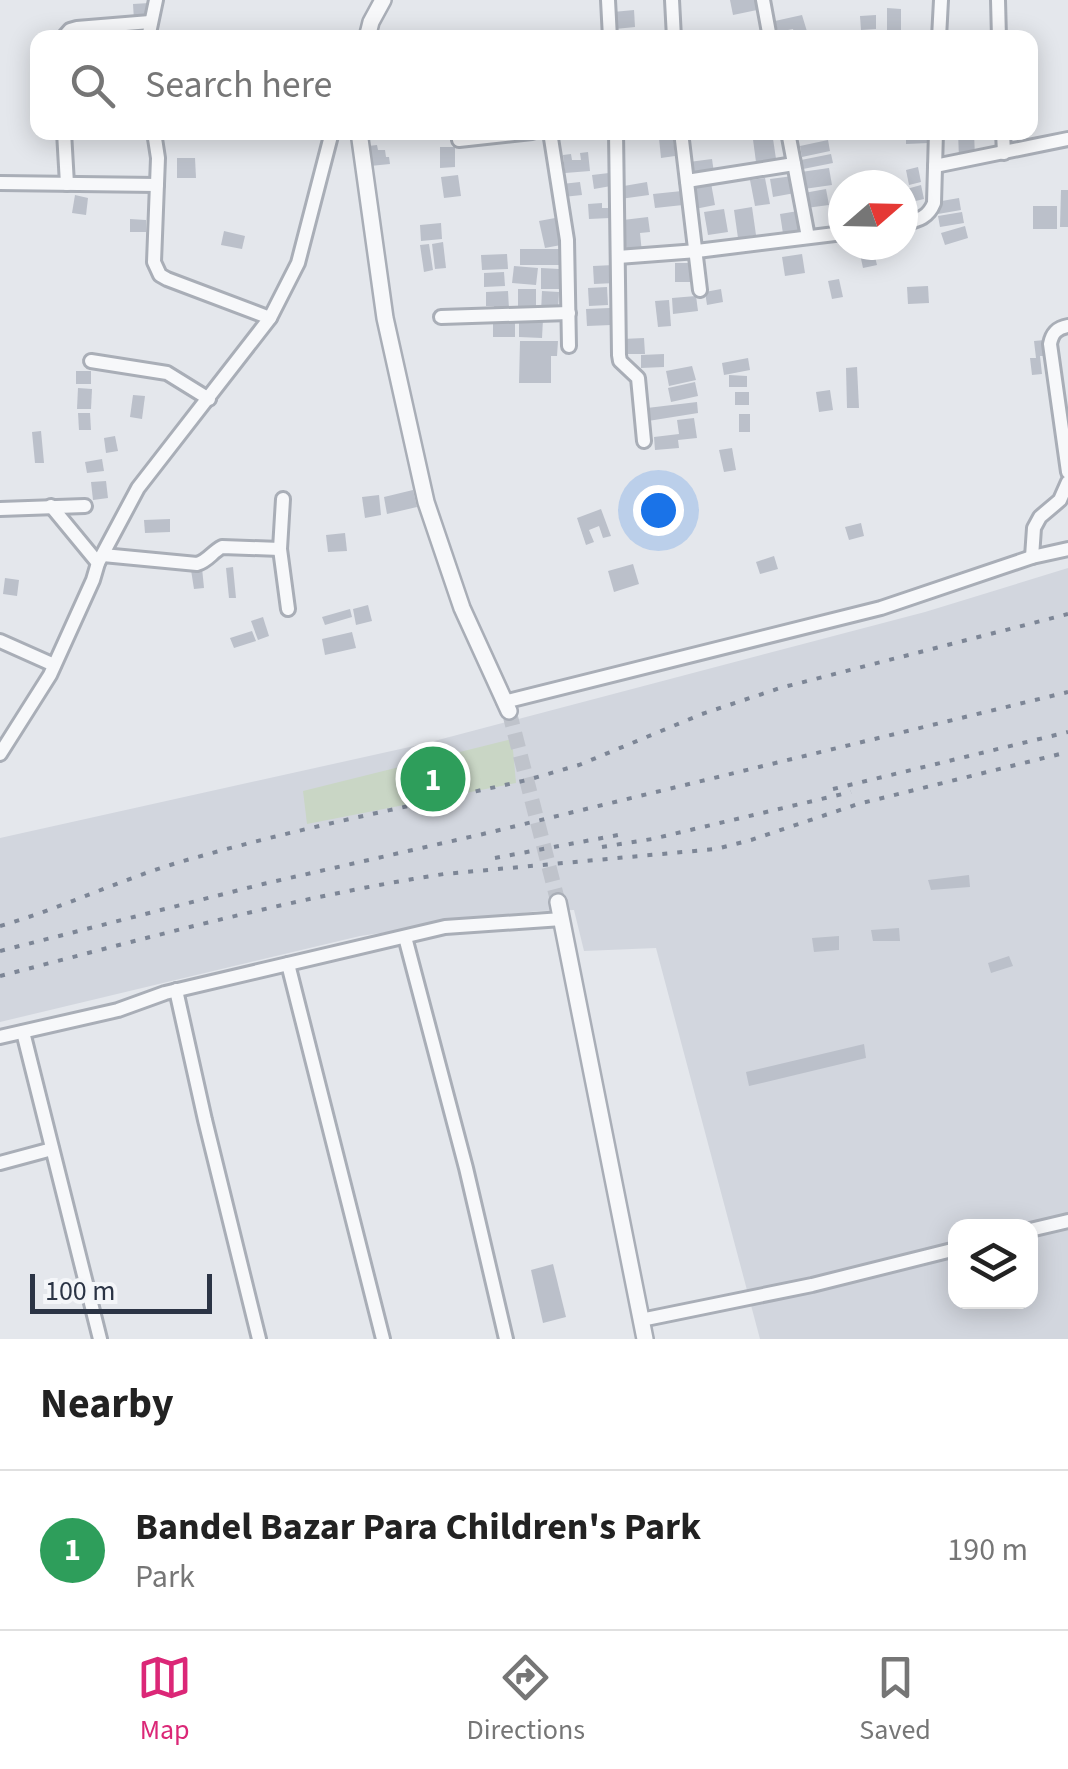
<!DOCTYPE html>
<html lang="en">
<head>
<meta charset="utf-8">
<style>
  :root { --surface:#fff; --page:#f2f2f2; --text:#222; --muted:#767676; --line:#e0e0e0; --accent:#db2777 }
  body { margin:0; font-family:"Source Sans 3",sans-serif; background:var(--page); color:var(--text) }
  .controls { position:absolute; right:30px; bottom:30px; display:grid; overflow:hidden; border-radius:20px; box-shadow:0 5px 25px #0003 }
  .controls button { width:90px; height:90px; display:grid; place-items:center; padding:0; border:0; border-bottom:2px solid var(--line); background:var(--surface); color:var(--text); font:50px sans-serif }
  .compass { position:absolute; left:828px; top:170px; width:90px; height:90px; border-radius:50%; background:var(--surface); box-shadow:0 5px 25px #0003; rotate:70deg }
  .scale { position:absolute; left:30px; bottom:25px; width:182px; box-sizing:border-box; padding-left:10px; border:5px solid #2b3445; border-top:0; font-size:28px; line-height:35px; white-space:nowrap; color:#2b3445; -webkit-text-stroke:8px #f4f6f9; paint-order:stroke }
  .you { position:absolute; left:658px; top:510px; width:35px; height:35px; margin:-25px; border:8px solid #fff; border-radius:50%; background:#1a73e8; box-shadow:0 0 0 15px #1a73e833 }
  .badge { display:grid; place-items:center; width:65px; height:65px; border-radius:50%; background:var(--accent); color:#fff; font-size:32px; font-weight:700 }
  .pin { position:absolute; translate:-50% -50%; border:5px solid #fff; box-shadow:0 2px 10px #0006 }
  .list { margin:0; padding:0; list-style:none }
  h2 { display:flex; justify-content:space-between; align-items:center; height:130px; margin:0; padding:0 40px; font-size:42px }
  h2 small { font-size:32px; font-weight:400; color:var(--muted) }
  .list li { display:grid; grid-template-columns:65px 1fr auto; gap:30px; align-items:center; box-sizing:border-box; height:160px; padding:0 40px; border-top:2px solid var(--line) }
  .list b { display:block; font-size:38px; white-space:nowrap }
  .list p { margin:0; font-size:32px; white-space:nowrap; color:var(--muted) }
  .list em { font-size:32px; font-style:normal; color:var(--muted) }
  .icon { flex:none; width:55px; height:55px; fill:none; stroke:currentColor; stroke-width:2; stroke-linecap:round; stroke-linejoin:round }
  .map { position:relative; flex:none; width:1068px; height:1339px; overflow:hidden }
  .search { position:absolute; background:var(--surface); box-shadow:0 5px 25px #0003; left:30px; right:30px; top:30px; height:110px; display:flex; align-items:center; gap:25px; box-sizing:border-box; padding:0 35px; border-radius:20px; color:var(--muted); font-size:38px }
  .sheet { height:290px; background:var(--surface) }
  nav { display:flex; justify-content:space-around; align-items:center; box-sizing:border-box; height:140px; border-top:2px solid var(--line); background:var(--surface); font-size:28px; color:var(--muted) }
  nav a { display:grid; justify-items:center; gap:5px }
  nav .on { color:var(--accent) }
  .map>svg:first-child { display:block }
</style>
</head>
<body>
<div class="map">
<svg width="1068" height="1339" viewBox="0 0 1068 1339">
  <rect width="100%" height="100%" fill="#e4e7ec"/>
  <path fill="#d2d6de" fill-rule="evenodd" d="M 1068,568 L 1068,1339 L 760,1339 L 656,948 L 584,951 L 574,910 L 537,911 L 360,936 L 0,1022 L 0,838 L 423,744 L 925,612 ZM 956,1226 L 1030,1226 L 1030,1302 L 956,1302 Z"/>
  <polygon fill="#c9d6c5" points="512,739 516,783 307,824 303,791"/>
  <g fill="#bbc0ca">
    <polygon points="730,0 755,0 757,10 733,15"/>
    <polygon points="149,3 149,20 134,20 133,4"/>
    <polygon points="887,8 901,9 901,30 887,30"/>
    <polygon points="634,10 635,27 615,29 613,12"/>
    <polygon points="802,15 809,38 795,38 793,29 778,32 775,21"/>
    <polygon points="876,15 876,29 861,30 860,16"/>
    <polygon points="752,132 772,132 776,159 756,162"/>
    <polygon points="906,132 928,132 929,143 906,144"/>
    <polygon points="958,132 974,132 975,158 959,158"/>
    <polygon points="673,137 675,156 661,158 659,138"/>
    <polygon points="828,140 830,151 802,157 800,146"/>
    <polygon points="377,145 378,150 385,150 386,157 389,157 390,164 370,166 368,146"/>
    <polygon points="440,147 455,147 455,167 440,168"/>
    <polygon points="588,152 590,171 565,173 563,155 571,154 572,160 581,160 580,153"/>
    <polygon points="831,154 833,163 803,169 801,160"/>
    <polygon points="177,158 195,158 196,178 177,178"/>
    <polygon points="712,159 714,173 692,177 689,162"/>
    <polygon points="918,167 921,182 909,185 906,170"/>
    <polygon points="829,168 832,185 804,189 801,172"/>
    <polygon points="609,173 611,186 594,189 592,175"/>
    <polygon points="458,175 461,196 444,198 441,177"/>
    <polygon points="793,176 795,193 773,197 770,179"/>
    <polygon points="765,178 770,204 755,206 750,180"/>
    <polygon points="580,182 582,195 563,197 562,184"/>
    <polygon points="647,182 649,195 620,199 618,187"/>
    <polygon points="711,183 715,205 695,209 691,186"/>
    <polygon points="921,185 924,199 903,204 903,190"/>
    <polygon points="826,189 829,205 806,208 804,193"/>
    <polygon points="1061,190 1068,190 1068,227 1060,227"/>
    <polygon points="682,191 683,205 655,208 653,194"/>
    <polygon points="75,195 88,198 86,215 72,213"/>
    <polygon points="959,198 961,210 938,214 936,202"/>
    <polygon points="602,203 602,208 610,208 610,218 589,219 588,204"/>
    <rect x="1033" y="206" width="24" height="23"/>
    <polygon points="752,207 756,235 738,238 734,210"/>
    <polygon points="724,209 728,232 708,235 704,212"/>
    <polygon points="798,211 802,237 784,240 780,214"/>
    <polygon points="962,212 964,223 940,227 938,216"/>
    <polygon points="648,217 650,232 640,233 642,253 627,254 623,220"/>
    <polygon points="555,218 561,245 545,248 539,221"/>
    <polygon points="130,219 146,220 146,232 130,232"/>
    <polygon points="441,223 442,239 421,241 420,225"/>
    <polygon points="965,226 968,238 945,245 941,233"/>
    <polygon points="224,231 245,236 242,249 221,245"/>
    <polygon points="443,242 446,268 435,269 432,244"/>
    <polygon points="429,244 433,270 424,272 420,245"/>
    <polygon points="858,245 872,245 877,265 863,268"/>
    <rect x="520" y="249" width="39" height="16"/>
    <polygon points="507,254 508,269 482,270 481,255"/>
    <polygon points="802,254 805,273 785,276 782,257"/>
    <rect x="675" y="263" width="17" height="19"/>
    <polygon points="614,265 615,283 594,284 593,266"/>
    <polygon points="514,266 538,268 536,285 512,283"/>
    <polygon points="541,268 559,269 559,289 541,289"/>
    <polygon points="504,272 505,286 484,287 484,273"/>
    <polygon points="839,279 843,297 832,299 828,281"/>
    <polygon points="928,286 929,303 908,304 907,287"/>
    <polygon points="607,287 608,305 589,306 588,288"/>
    <rect x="518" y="289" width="18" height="20"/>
    <polygon points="721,289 723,302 707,305 705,292"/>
    <polygon points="508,291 509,309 494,310 494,306 486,306 486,292"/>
    <polygon points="542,291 559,292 558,312 541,312"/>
    <polygon points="696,296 698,311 673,314 672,298"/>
    <polygon points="669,300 671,326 658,327 655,301"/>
    <polygon points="610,308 611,325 587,326 586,309"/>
    <polygon points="493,318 515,319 515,337 493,337"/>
    <polygon points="519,319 543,319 542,338 519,337"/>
    <polygon points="644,338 645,354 623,354 622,339"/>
    <polygon points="1045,340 1046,356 1040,356 1042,374 1032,375 1030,358 1036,358 1034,341"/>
    <polygon points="520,341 558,341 557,356 551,356 551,383 519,383"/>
    <polygon points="664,354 664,367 641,368 641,355"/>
    <polygon points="748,358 750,370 724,375 722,363"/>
    <polygon points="692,366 696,380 669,386 666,371"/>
    <polygon points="857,367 859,408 847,408 846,368"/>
    <rect x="76" y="371" width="15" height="13"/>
    <polygon points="729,375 747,376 747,387 729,387"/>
    <polygon points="695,382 698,396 671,402 668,388"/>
    <polygon points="78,388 92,389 91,409 77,409"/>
    <polygon points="830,390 833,410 819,412 816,392"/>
    <rect x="735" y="392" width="14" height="13"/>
    <polygon points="133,395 145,396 142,419 130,417"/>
    <polygon points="697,402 698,413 648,421 647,408"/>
    <polygon points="78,413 90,413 91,430 79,430"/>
    <rect x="739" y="414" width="11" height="18"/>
    <polygon points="694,418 697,438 678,440 679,448 655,450 654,437 679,434 677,420"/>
    <polygon points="41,431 44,463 35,463 32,432"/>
    <polygon points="115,436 118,451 106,453 104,438"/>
    <polygon points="732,448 736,470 724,472 719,450"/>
    <polygon points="102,459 104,471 87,473 85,462"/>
    <polygon points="106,481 108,498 93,500 91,482"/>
    <polygon points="413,490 417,507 387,514 384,497"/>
    <polygon points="379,495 381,515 365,518 362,497"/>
    <polygon points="601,509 611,536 603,538 599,526 589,530 594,542 586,545 577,518"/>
    <polygon points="170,519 170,532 145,533 144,520"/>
    <polygon points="861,523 864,536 849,540 845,527"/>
    <polygon points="345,533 347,551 328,552 326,535"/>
    <polygon points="774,556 778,569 760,574 756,562"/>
    <polygon points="633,564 639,584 614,592 608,571"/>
    <polygon points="233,567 236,598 229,598 226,568"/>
    <polygon points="202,568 204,588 194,589 191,570"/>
    <polygon points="5,578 19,580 17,596 3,594"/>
    <polygon points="368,605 372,621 356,625 353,609"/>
    <polygon points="350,609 352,617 325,625 322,617"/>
    <polygon points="263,617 269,636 258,640 251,621"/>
    <polygon points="252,631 256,641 234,648 230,638"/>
    <polygon points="352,632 356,648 325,655 322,639"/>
    <polygon points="969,875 970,887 931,890 928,880"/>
    <polygon points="899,928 900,941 873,941 871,930"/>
    <polygon points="839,936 839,950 814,952 812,938"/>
    <polygon points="1009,956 1013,966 991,973 988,963"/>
    <polygon points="864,1044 866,1058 749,1086 746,1072"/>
    <polygon points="553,1264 566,1317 543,1323 531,1270"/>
  </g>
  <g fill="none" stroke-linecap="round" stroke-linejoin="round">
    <polyline stroke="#bfc3cb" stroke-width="15" stroke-dasharray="15 8" stroke-linecap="butt" points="509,711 558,902"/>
    <defs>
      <g id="minor">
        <polyline points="608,0 610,38"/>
        <polyline points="672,0 674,38"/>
        <polyline points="763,0 770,38"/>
        <polyline points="998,0 999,38"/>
        <polyline points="63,38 70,30 77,28 150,22"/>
        <polyline points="148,38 156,0"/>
        <polyline points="939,38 941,0"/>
        <polyline points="64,132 67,184"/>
        <polyline points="154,132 158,158 154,262 160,275 167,279 270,318"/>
        <polyline points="550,132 567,240 569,346"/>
        <polyline points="616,132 619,355 620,361 638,378 644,441"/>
        <polyline points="681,132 700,290"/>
        <polyline points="788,132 808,237"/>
        <polyline points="1003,132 1004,153"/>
        <polyline points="459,140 532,132"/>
        <polyline points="935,166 1068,139"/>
        <polyline points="687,181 794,164"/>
        <polyline points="0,183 157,185"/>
        <path d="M 903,224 C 918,220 928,218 934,203 L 936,132"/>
        <polyline points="618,257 697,251 843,233"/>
        <polyline points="441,317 569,313"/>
        <path d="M 1068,326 C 1057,328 1052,333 1050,344 L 1068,472"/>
        <polyline points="91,361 167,373 209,399"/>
        <polyline points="283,499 280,549 288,609"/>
        <polyline points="51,506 98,563"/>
        <polyline points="0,509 85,506"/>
        <path d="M 103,555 L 197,564 C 208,561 212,552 222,547 L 280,549"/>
        <polyline points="1032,557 1034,528 1040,517 1060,500 1068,482"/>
        <polyline points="0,641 54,665"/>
        <polyline points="504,702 881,608 1032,557 1068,549"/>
        <polyline points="0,754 50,675 93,580 98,563 138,488 270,318 298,263 332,132"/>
        <polyline points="405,937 466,1168 506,1339"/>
        <polyline points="288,964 383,1339"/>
        <polyline points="176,990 205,1120 259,1339"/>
        <polyline points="23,1032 100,1339"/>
        <polyline points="0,1037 118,1010 165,993 445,927 562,919"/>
        <polyline points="0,1163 52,1149"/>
        <polyline points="1030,1230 1068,1221"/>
        <polyline points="641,1320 812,1285 956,1249"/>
      </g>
      <g id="tertiary">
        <polyline points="367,38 371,22 383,0"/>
        <polyline points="359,132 385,318 426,502 462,608 509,711"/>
        <polyline points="558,902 645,1339"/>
      </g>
    </defs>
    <use href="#minor" stroke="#a9aeb7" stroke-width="18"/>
    <use href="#tertiary" stroke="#a9aeb7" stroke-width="20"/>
    <use href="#minor" stroke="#f7f8fa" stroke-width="12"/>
    <use href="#tertiary" stroke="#f7f8fa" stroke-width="15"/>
    <g stroke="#7d8696" stroke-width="4" stroke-dasharray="5 10" stroke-linecap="butt">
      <polyline points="833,789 1068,732"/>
      <polyline points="602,847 652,839 851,792"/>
      <polyline points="495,858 618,835"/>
      <path d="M 0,926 C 66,907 127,876 194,858 C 303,827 416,805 527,780 L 579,765 L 702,714 L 780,688 L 1068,614"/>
      <polyline points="0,951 263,884 483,834 1068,692"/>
      <path d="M 0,976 C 147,938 294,897 444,874 L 716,849 L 751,840 L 858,804 L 1068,752"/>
    </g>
  </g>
</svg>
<div class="controls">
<button><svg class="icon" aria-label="layers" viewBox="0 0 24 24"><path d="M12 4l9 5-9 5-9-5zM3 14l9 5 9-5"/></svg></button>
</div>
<svg class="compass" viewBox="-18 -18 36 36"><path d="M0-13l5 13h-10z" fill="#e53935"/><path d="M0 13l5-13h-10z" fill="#767676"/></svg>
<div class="scale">100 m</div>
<div class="you"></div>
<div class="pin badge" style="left:433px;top:779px;background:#2e9e5b">1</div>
<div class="search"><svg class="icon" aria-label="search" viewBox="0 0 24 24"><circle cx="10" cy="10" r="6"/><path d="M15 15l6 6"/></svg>Search here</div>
</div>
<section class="sheet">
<h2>Nearby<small></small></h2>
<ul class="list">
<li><span class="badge" style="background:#2e9e5b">1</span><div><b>Bandel Bazar Para Children's Park</b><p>Park</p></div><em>190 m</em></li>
</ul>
</section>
<nav>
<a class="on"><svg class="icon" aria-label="map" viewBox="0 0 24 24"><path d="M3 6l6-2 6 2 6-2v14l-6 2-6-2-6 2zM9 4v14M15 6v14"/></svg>Map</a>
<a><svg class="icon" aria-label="directions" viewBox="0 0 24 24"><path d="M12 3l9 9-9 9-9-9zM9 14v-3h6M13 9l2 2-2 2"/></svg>Directions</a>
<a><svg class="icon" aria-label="saved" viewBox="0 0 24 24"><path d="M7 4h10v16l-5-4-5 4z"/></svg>Saved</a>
</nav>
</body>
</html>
